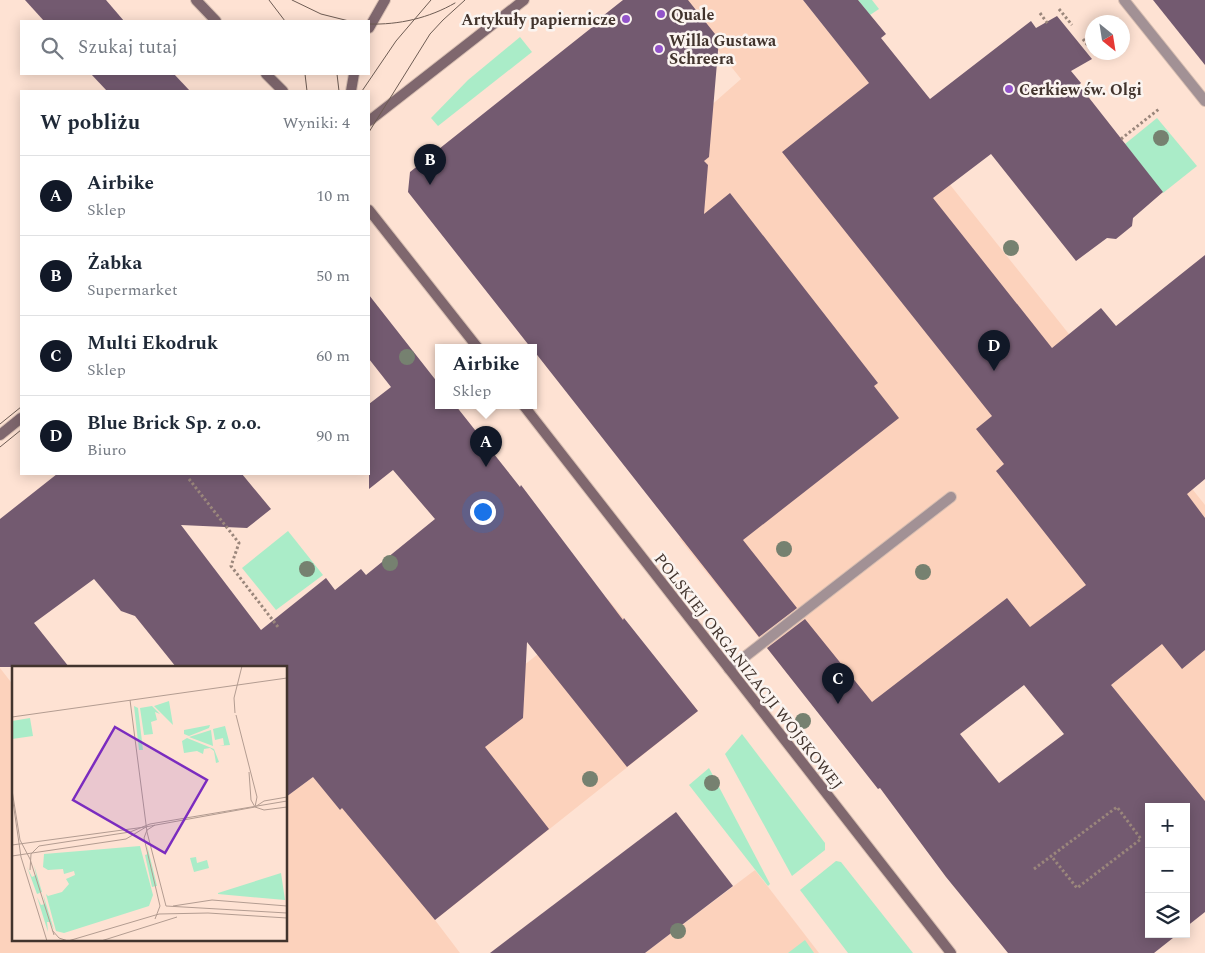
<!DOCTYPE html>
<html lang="pl">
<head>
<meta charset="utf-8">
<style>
  :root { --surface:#fff; --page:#f6f6f7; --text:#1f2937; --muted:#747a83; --line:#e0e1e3; --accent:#111827 }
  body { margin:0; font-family:Spectral,serif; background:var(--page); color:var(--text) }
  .controls { position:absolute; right:15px; bottom:15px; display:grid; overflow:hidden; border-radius:0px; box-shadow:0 2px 12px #0003 }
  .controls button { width:45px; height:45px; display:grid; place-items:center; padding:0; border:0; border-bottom:1px solid var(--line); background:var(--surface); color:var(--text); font:25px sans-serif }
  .compass { position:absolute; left:1085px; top:15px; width:45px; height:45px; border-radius:50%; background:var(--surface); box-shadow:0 2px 12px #0003; rotate:150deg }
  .you { position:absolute; left:482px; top:511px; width:18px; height:18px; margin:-12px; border:4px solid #fff; border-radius:50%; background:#1a73e8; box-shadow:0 0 0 8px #1a73e833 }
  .badge { display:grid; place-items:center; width:32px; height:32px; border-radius:50%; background:var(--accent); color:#fff; font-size:16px; font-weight:700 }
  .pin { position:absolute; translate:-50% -41px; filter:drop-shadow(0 1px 2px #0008) }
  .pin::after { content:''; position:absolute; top:26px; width:18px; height:15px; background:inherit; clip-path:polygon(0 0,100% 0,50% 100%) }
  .popup { position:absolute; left:435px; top:344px; width:102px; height:65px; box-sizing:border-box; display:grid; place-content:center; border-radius:0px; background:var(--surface); filter:drop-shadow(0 1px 4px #0005); font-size:16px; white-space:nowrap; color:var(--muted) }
  .popup b { font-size:19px; color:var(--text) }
  .popup::after { content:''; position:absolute; left:50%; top:100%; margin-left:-10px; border:10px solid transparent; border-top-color:var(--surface) }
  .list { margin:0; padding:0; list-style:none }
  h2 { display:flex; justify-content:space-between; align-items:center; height:65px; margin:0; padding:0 20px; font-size:21px }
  h2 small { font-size:16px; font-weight:400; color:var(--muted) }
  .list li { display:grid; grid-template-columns:32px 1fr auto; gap:15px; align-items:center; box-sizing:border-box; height:80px; padding:0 20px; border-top:1px solid var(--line) }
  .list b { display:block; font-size:19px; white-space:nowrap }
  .list p { margin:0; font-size:16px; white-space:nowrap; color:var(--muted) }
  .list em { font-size:16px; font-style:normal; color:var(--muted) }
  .icon { flex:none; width:28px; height:28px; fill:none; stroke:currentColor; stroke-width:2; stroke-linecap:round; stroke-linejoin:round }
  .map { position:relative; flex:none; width:1205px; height:953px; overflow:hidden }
  .search { position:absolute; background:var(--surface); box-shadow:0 2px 12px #0003; left:20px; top:20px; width:350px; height:55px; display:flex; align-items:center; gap:12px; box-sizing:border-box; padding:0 18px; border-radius:0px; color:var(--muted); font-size:19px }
  .panel { position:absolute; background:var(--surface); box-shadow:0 2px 12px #0003; left:20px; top:90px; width:350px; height:385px; border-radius:0px }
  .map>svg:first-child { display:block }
</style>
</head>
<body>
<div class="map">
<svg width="1205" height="953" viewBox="0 0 1205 953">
  <rect width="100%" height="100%" fill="#fee2d3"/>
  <g fill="#fcd2bc">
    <polygon points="678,0 803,0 1205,505 1205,855 1186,807 1028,629 858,762 679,538 848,402 675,183 683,130 741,79"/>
    <polygon points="608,599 698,711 435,920 460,953 0,953 0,668 14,686 14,939 286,939 286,797 317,774 343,808"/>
    <polygon points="755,870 819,953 645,953"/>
  </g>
  <g fill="#aaecc8">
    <polygon points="858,0 872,0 879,9 870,15"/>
    <polygon points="520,37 532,52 438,126 431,118 468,80"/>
    <polygon points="1157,118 1197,166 1163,193 1125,144"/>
    <polygon points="288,531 323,575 276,610 242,568"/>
    <polygon points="742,734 825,843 825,850 792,876 725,754"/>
    <polygon points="709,768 770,884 768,886 689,785"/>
    <polygon points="836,861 841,862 913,953 848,953 800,890"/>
    <polygon points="805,940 814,953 788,953"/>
  </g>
  <g fill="#735a70" fill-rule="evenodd">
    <polygon points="25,0 106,0 124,21 44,21"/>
    <polygon points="623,0 688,0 719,39 709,157 704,161 708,165 704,214 730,193 878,383 874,386 899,418 743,540 797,608 759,637 534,351 534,348 531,348 408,192 410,172 600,21 599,19"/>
    <path d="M 803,0 L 858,0 L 886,34 L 881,38 L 930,99 L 1031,21 L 1036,28 L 1057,16 L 1092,59 L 1071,71 L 1081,83 L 1079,85 L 1163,192 L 1133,218 L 1132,226 L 1116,239 L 1107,238 L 1076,261 L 991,154 L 933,198 L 1052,348 L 1101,308 L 1116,326 L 1205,255 L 1205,479 L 1187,494 L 1205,518 L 1205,650 L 1182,669 L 1162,644 L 1111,685 L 1205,801 L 1205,912 L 1186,927 L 1186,807 L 1149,807 L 1149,934 L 1178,934 L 1154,953 L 1008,953 L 946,877 L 880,788 L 878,789 L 767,648 L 805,619 L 872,702 L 1007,598 L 1030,627 L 1086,585 L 996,471 L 1004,464 L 976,429 L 992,416 L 782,152 L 869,83 ZM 1024,685 L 1064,734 L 999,783 L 960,734 Z"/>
    <polygon points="1153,0 1205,0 1205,65"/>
    <polygon points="91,74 174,74 190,91 107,91"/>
    <polygon points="369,295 438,383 438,406 456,406 520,487 521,485 623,620 624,618 698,711 627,767 527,642 523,718 485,747 549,829 435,920 342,808 340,810 313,777 286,797 286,667 176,667 135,616 121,611 94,579 34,623 69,667 0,667 0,519 57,474 242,474 271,509 247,528 181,525 261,630 326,578 335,590 361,569 366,575 435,519 393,470 369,489 369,404 391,387 369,359"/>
    <polygon points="676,812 733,886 645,953 490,953"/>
  </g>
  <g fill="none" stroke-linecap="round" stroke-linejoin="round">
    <defs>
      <polyline id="lane" points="729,669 951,497"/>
      <polyline id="street" points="1124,0 1205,101"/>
      <g id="secondary">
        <polyline points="196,0 216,21"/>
        <polyline points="369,28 385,0"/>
        <polyline points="266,74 283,91"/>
        <polyline points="351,91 354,74"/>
        <polyline points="369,121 524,0"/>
        <polyline points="369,210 478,348"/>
        <polyline points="524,406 951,953"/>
        <polyline points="0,435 21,418"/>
      </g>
    </defs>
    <use href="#lane" stroke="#d8bfb2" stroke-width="12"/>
    <use href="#street" stroke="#d8bfb2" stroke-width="12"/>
    <use href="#secondary" stroke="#d8bfb2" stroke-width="12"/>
    <g stroke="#9b877c" stroke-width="3" stroke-dasharray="2.5 2.5" stroke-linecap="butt">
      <polyline points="1059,9 1072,25"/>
      <polyline points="1040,13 1048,24"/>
      <polyline points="1083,39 1092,51"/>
      <polyline points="1121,139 1159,109"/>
      <polyline points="189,479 239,543 231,566 278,627"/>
      <polyline points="1034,869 1117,807 1141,839 1077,888 1052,857"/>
    </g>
    <use href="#lane" stroke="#a29195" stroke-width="10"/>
    <use href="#street" stroke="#a29195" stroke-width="10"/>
    <use href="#secondary" stroke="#7f676e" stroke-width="10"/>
    <g stroke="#6e5c53" stroke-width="1">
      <polyline points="269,0 285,21"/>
      <polyline points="292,0 321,14 349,21"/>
      <path d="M 369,24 C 399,25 429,18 455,3"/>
      <polyline points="305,74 307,91"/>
      <polyline points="337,74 339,91"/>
      <polyline points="362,91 396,41 431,0"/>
      <polyline points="369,132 430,34 443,20 465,0"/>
      <polyline points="0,424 21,407"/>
      <polyline points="0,447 21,430"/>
    </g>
  </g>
  <g fill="#768170">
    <circle cx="1161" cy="138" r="8"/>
    <circle cx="1011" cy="248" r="8"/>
    <circle cx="407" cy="357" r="8"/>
    <circle cx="784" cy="549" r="8"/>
    <circle cx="390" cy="563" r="8"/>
    <circle cx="307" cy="569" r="8"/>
    <circle cx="923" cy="572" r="8"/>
    <circle cx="803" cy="721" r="8"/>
    <circle cx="590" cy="779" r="8"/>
    <circle cx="712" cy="783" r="8"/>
    <circle cx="678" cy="931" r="8"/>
  </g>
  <g fill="#9253c9" stroke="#fbf4f0" stroke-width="2">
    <circle cx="661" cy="14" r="5"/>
    <circle cx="626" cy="19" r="5"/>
    <circle cx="659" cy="49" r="5"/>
    <circle cx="1009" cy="89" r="5"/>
  </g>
  <g text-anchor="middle" stroke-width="5" stroke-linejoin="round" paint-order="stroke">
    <g font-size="16" font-weight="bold" fill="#42342d" stroke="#fbf4f0" text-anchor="start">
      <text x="671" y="20">Quale</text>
      <text x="616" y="25" text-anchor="end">Artykuły papiernicze</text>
      <text x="669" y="46">Willa Gustawa<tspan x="669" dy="18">Schreera</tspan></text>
      <text x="1019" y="95">Cerkiew św. Olgi</text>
    </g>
    <g font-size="16" fill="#42342d" stroke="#fbf4f0">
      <text transform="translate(749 671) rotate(52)" y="6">POLSKIEJ ORGANIZACJI WOJSKOWEJ</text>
    </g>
  </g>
  <g transform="translate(12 666)">
    <rect width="275" height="275" fill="#fee2d3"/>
    <path d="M 157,35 L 161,59 L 142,40 ZM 122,40 L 126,42 L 131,84 L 127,84 ZM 140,40 L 148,48 L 143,46 L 145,54 L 139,56 L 141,68 L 132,69 L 128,42 ZM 18,52 L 21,70 L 0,73 L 0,55 ZM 198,59 L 197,62 L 177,70 L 172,68 L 172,64 ZM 213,60 L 218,79 L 207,80 L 212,79 L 211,72 L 203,74 L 201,63 ZM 199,64 L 201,80 L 177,71 ZM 175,72 L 202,83 L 207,96 L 204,97 L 202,85 L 198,82 L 192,83 L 191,88 L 185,85 L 172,87 L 170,75 ZM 135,179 L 145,220 L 144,220 L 140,221 L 133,189 L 136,188 ZM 128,180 L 141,229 L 137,240 L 52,267 L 44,265 L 34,228 L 36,230 L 50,226 L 57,218 L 54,213 L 63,209 L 62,205 L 52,208 L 51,203 L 36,204 L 31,201 L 32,188 ZM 184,191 L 185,197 L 195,194 L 197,202 L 182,206 L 178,192 ZM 22,199 L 30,226 L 25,228 L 15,201 L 20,211 L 24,209 ZM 269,207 L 273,234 L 206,228 L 206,227 ZM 31,228 L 42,264 L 38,256 L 35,256 L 36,266 L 25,231 L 29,239 L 33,238 Z" fill="#aaecc8"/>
    <path fill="none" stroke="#b39c91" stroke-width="1" d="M 118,34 L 135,166 L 154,240 L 275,247M 223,47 L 222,32 L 230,0M 224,49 L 245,131 L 243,141M 0,51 L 275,12M 237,106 L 239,134 L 243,141M 0,124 L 8,174 L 18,193 L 42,269M 0,129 L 9,191 L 35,275M 243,141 L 252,144 L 275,141M 143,159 L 135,164 L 132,172 L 148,240 L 143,253M 0,179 L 133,161 L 243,141 L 252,135 L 275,131M 0,190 L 114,173 L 134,161M 18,204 L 19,188 L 27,180 L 118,166 L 138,158 L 275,135M 161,240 L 200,234 L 275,240M 40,264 L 47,272 L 56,275 L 147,248 L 196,247 L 275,252M 89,275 L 165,251"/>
    <path fill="#7b2cbf" fill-opacity="0.15" stroke="#7b2cbf" stroke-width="2.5" d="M 103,61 L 195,114 L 153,187 L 61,134 Z"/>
    <rect width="275" height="275" fill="none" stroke="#42342d" stroke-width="2.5"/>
  </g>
</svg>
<div class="controls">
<button>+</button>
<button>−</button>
<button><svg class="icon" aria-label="layers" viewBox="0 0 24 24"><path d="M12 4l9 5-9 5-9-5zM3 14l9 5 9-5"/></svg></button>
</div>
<svg class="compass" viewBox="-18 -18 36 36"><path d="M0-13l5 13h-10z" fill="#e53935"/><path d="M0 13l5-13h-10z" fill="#747a83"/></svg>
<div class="you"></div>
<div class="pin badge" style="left:486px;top:467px">A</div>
<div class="popup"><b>Airbike</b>Sklep</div>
<div class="pin badge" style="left:430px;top:185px">B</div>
<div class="pin badge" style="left:838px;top:704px">C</div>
<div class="pin badge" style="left:994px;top:371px">D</div>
<div class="search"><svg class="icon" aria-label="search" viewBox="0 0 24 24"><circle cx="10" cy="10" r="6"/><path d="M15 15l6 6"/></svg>Szukaj tutaj</div>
<section class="panel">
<h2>W pobliżu<small>Wyniki: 4</small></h2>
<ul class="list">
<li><span class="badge">A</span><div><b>Airbike</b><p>Sklep</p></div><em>10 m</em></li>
<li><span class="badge">B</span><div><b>Żabka</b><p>Supermarket</p></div><em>50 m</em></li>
<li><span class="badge">C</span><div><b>Multi Ekodruk</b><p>Sklep</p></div><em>60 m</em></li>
<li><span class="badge">D</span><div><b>Blue Brick Sp. z o.o.</b><p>Biuro</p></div><em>90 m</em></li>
</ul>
</section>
</div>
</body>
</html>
